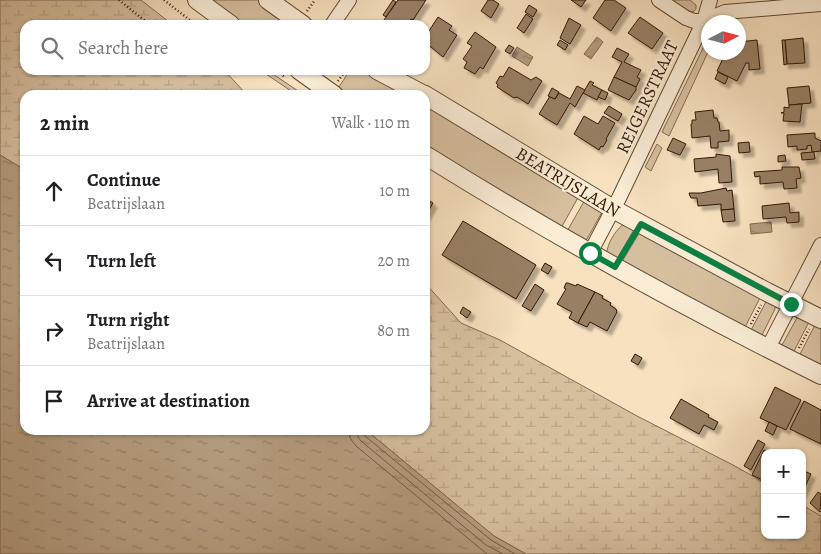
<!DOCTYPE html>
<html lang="en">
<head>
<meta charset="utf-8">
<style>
  :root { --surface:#fff; --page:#f6f6f6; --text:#202124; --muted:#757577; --line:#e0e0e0 }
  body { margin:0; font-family:Alegreya,serif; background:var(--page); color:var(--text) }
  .controls { position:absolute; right:15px; bottom:15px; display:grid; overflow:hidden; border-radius:10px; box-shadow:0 1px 4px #0004 }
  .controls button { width:45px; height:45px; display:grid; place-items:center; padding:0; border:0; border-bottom:1px solid var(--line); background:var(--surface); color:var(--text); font:25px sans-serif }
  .compass { position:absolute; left:701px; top:15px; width:45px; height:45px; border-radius:50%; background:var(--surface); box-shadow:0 1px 4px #0004; rotate:84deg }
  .stop { position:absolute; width:15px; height:15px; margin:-11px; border:4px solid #0b8043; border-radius:50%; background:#fff }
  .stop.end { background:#0b8043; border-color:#fff; box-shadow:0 1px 5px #0008 }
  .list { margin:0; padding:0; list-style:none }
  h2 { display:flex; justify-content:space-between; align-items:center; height:65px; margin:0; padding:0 20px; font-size:21px }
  h2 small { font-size:16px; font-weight:400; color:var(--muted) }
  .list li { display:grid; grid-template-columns:32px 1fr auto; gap:15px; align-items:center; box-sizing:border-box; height:70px; padding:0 20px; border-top:1px solid var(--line) }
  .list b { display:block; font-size:19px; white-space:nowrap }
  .list p { margin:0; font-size:16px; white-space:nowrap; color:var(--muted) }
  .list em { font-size:16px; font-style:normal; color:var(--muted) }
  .icon { flex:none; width:28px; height:28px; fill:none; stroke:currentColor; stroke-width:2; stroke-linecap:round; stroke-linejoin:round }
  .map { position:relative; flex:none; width:821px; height:554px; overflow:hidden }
  .search { position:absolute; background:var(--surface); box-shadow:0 1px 4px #0004; left:20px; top:20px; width:410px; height:55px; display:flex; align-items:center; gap:12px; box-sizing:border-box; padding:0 18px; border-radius:15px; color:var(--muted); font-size:19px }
  .panel { position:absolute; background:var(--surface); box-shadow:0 1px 4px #0004; left:20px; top:90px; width:410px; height:345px; border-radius:15px }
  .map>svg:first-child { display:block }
</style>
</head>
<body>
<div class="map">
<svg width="821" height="554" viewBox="0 0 821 554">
  <defs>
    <pattern id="wetland-marsh" width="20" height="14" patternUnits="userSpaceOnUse" patternTransform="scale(1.25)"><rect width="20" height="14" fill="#d6bf9f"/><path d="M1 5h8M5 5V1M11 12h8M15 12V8" fill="none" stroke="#b8a387"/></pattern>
    <pattern id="water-ripples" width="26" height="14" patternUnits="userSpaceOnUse" patternTransform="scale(1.25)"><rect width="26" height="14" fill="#b49c7f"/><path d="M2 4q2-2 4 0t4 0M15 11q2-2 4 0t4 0" fill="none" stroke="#937e66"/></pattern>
    <filter id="shadow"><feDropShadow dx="4.5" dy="4.5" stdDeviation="1" flood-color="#0004"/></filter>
  </defs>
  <rect width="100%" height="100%" fill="#f7e1bf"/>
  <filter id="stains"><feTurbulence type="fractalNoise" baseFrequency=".004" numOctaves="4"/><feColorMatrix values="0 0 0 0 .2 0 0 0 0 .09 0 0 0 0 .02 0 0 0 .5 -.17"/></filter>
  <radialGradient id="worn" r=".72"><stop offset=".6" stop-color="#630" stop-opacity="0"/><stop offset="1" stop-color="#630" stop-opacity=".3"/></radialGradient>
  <g fill="#d6bf9f" stroke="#846b52">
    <polygon points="204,0 260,0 290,21 288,25 238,25"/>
    <polygon points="672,0 690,0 696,5 696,9 693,12 689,11"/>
    <polygon points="708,38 708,52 669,136 662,132"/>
    <polygon points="265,70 267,70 304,95 297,95 263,72"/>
    <polygon points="350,70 365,70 408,95 344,95 337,90"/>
    <polygon points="425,105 580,194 560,230 425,146"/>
    <polygon points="657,144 662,148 651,171 645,167"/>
    <polygon points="586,198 602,212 587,239 584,241 566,233"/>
    <path d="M 625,223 L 635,228 L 615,262 L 607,257 C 605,246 616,229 625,223 Z"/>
    <polygon points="641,230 762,294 743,331 620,265"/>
    <polygon points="768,298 775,305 775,309 762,335 759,337 749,334"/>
    <polygon points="798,316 810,320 792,355 783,349 782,345"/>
    <polygon points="816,323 821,325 821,369 798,358"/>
  </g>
  <g fill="url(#wetland-marsh)" stroke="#846b52">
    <polygon points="0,0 141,0 173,25 25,25 25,70 224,70 247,95 25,95 25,170 0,155"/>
    <polygon points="425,283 461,323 500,340 637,416 733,465 765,483 765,535 802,535 802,505 821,516 821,554 526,554 494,536 366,430 425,430"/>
  </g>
  <g fill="url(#water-ripples)" stroke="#80674e">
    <polygon points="597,37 603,42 591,59 584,54"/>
    <polygon points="517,47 533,57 528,66 512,56"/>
    <polygon points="0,155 25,170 25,430 366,430 494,536 526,554 0,554"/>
    <polygon points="771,222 772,232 751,234 750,224"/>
  </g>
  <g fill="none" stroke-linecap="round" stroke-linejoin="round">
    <g stroke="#735a42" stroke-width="1">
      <polyline points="349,430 350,438 356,446 487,554"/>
      <polyline points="357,430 358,437 361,441 486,545 503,554"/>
      <polyline points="363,430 365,436 491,540 515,554"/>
    </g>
  </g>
  <g fill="#988065" stroke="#321704" filter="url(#shadow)">
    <polygon points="393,0 396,2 386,17 383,15"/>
    <polygon points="398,0 426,0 413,20 411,19 407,25 398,25 395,23 391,25 384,20"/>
    <polygon points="488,0 493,0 499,4 491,18 481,11"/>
    <polygon points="571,0 586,0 581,7"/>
    <polygon points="605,0 614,0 626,8 611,31 593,18"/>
    <polygon points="529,5 537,10 533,17 525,12"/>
    <polygon points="526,14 533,19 524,33 517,28"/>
    <polygon points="438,17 452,26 449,30 457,35 443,57 425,42 429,35 427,34"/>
    <polygon points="640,17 663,33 652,49 628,33"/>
    <polygon points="569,18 581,25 570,44 560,38"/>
    <polygon points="475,32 496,47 483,69 480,67 475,74 464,68 467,62 463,59 472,46 467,43"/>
    <polygon points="803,38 805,63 787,64 785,40"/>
    <polygon points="560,40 568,45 565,50 557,45"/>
    <polygon points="757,40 760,69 749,70 749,63 746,63 737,81 717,71 726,52 738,52 738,42"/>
    <polygon points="782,40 785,40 787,64 784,65"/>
    <polygon points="509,45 514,48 510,54 505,51"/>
    <polygon points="617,48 629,54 624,62 641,70 637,77 640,79 636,87 614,77 622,62 612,57"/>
    <polygon points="509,67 531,80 536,77 542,81 528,104 517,97 514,98 497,87 498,85 496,83 500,76 503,77"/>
    <polygon points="718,72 728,77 725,84 715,79"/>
    <polygon points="614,77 636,87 636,90 629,100 608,90"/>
    <polygon points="590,81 594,83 592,85 602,90 597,100 583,93"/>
    <polygon points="577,86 585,90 583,93 575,107 570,103 557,125 539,114 550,96 555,99 559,93 570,99"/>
    <polygon points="809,86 811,103 789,105 787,88"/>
    <polygon points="552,88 559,92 555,99 548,96"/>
    <polygon points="602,90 608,93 605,100 598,97"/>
    <polygon points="802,104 800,122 783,121 784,113 781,113 784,112 784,107 789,108 789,105"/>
    <polygon points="609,106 622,114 618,121 604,113"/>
    <polygon points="713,110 714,118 717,118 718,122 719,122 720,131 729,130 729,141 718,142 718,148 711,148 710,136 692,138 691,124 692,124 692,120 696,120 695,112"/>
    <polygon points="584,116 598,124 603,116 615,123 606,139 607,140 603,147 601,146 599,150 574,134"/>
    <polygon points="815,133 815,138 821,141 821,151 812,152 811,145 807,146 807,149 797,150 797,146 788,147 787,135"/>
    <polygon points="673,138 686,144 680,155 667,150"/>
    <polygon points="749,142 750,152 739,153 738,143"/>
    <polygon points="814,152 815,159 802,160 801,153"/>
    <polygon points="716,154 730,156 732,182 719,183 718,169 695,172 694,159 716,157"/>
    <polygon points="785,155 786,161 778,162 778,156"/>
    <polygon points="782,167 799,167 801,178 796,179 797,188 784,189 783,182 760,184 760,176 755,177 754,172 782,170"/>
    <polygon points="726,188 727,191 732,190 734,209 721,210 721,204 698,206 697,198 691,198 690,196 689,193 701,193"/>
    <polygon points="425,198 433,203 425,217"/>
    <polygon points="789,203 790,213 799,212 799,222 787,223 786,217 763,219 762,206"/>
    <polygon points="734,209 735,221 723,222 721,210"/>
    <polygon points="463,221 536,265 516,299 442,255"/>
    <polygon points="545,263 552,267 548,274 541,270"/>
    <polygon points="566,283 568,283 576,286 577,284 595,292 578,323 569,318 572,312 557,304 566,289 564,288"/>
    <polygon points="535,284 544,290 531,311 522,306"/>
    <polygon points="595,292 603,296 602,298 611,303 610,305 616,309 617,312 607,331 590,322 587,327 578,323"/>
    <polygon points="463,307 471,312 467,318 460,313"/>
    <polygon points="635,354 642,358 638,365 631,361"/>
    <polygon points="775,387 801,400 786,430 760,418"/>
    <polygon points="681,399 709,415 708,417 718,422 714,430 704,425 699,434 670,418"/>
    <polygon points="804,401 821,410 821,444 790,429"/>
    <polygon points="769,422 777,426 773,435 765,431"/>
    <polygon points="758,440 765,444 751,470 744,466"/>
    <polygon points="764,450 769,453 765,453 765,481 752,475"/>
    <polygon points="802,470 811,474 802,493"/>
    <polygon points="818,492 821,494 820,512 810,503"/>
  </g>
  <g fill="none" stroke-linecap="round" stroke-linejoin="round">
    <defs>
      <g id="minor">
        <polyline points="659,0 686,18 694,21 704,21 725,12 821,4"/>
        <polyline points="332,25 349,0"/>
        <polyline points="590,253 619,198 704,21 710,0"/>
        <polyline points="768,348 821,245"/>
      </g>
      <g id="tertiary">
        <polyline points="197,0 231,25"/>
        <polyline points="268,0 303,25"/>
        <polyline points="299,70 334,95"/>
        <polyline points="377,70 424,95"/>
        <polyline points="425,95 613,209 767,292 821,319"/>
        <path d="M 425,155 C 553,235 686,308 821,375"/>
      </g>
    </defs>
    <use href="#minor" stroke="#634a33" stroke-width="16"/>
    <use href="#tertiary" stroke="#634a33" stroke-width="20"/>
    <g stroke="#321704" stroke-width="2.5" stroke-dasharray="1 2.5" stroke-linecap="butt">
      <polyline points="119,0 150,25"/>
      <polyline points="164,0 196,25"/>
      <polyline points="307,11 315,0"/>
      <polyline points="274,70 285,77"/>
      <polyline points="338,81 346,70"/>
      <polyline points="623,255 634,236"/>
      <polyline points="751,324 761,305"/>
      <polyline points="799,348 809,329"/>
    </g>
    <use href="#minor" stroke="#faecd5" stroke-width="14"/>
    <use href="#tertiary" stroke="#faecd5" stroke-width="18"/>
  </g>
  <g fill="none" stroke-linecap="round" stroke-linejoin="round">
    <polyline stroke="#0b8043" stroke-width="6" points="590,253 615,267 641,224 791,304"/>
  </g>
  <g text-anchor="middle" stroke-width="4.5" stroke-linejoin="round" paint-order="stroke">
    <g font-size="18" fill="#321704" stroke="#faecd5">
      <text transform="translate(647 97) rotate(-65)" y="6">REIGERSTRAAT</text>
      <text transform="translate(568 182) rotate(31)" y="6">BEATRIJSLAAN</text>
    </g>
  </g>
  <rect width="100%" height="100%" filter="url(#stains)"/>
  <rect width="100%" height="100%" fill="url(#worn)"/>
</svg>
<div class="controls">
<button>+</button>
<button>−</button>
</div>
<svg class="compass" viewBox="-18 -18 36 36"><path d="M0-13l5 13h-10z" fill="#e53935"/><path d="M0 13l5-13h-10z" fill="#757577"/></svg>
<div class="stop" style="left:590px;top:253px"></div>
<div class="stop end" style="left:791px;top:304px"></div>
<div class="search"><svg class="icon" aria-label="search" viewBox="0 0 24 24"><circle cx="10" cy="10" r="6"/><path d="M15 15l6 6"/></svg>Search here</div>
<section class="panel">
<h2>2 min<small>Walk · 110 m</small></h2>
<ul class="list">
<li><svg class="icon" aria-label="ahead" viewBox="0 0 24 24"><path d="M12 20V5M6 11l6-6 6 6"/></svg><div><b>Continue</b><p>Beatrijslaan</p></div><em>10 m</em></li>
<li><svg class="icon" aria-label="left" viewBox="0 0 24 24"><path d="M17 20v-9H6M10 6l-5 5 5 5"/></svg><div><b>Turn left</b></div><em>20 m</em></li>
<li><svg class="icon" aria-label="right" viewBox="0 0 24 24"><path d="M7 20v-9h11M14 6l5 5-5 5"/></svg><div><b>Turn right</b><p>Beatrijslaan</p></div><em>80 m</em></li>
<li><svg class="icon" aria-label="arrive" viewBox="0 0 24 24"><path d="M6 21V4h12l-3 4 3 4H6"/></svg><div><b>Arrive at destination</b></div></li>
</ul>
</section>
</div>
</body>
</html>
